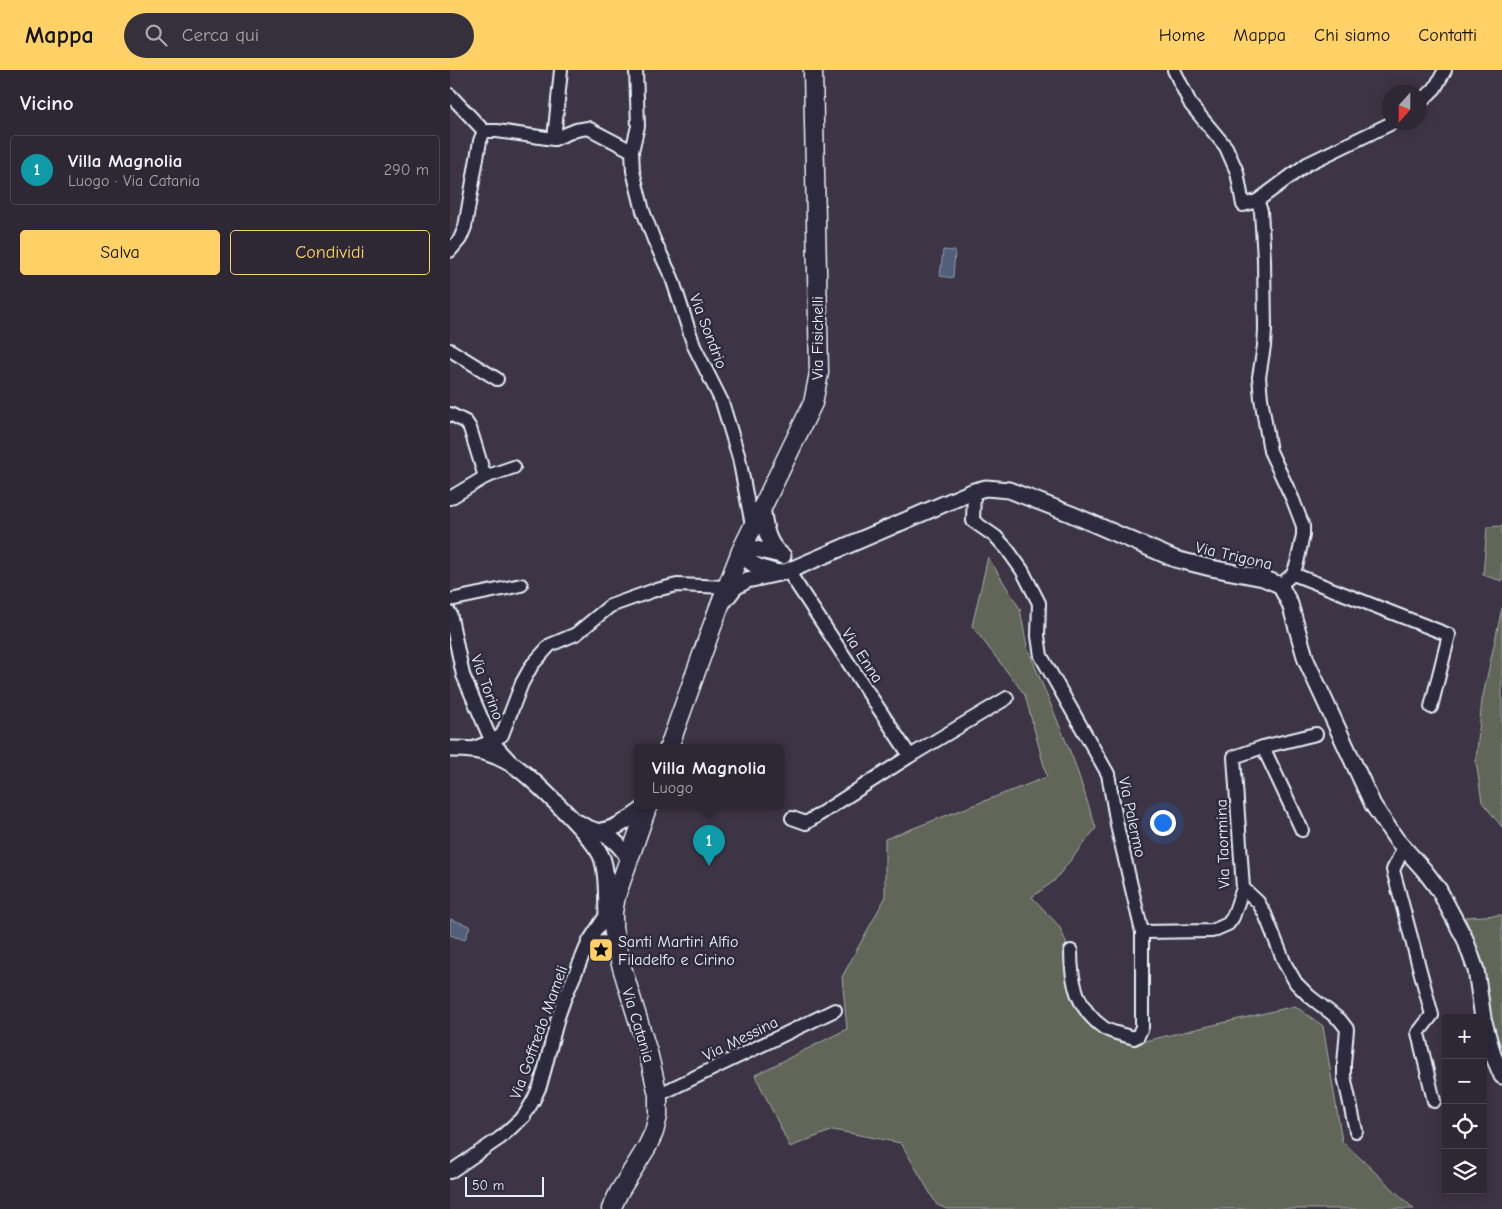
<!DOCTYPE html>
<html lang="it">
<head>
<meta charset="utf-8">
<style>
  :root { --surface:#2e2834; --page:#36303c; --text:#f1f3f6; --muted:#a7a6ac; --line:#49444f; --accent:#ffd166 }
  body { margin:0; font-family:"Comic Neue",sans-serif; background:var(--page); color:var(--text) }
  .controls { position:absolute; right:15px; bottom:15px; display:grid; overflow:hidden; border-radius:5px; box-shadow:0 2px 12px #0003 }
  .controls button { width:45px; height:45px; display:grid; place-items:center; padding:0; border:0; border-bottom:1px solid var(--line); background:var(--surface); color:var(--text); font:25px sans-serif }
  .compass { position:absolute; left:932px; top:15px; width:45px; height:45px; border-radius:50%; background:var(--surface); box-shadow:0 2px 12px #0003; rotate:201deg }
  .scale { position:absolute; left:15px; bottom:12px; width:79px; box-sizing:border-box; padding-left:5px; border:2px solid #e8f1f8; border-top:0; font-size:14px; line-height:18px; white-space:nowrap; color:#e8f1f8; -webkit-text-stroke:4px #2f2a3d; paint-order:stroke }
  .you { position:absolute; left:712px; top:752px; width:18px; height:18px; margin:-12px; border:4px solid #fff; border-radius:50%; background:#1a73e8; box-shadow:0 0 0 8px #1a73e833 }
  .badge { display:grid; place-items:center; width:32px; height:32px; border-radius:50%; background:var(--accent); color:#fff; font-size:16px; font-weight:700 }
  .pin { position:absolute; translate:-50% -41px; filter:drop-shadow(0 1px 2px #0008) }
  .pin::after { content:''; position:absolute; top:26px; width:18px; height:15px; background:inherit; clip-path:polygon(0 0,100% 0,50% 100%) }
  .popup { position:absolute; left:184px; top:674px; width:150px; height:65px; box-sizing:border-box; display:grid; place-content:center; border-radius:5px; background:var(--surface); filter:drop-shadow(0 1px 4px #0005); font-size:16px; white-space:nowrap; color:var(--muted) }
  .popup b { font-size:19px; color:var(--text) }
  .popup::after { content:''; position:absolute; left:50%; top:100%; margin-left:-10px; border:10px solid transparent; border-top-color:var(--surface) }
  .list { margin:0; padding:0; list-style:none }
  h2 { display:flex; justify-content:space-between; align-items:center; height:65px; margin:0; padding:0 20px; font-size:21px }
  h2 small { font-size:16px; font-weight:400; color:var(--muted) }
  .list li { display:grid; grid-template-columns:32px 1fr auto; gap:15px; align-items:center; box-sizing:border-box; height:70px; margin:0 10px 10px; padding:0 10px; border:1px solid var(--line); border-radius:5px }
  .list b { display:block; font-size:19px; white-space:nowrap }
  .list p { margin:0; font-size:16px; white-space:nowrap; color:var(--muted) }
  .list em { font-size:16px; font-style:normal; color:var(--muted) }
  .actions { display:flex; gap:10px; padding:15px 20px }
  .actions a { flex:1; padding:11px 0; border:1px solid var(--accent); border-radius:5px; text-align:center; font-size:18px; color:var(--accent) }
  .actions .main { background:var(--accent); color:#111 }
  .icon { flex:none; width:28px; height:28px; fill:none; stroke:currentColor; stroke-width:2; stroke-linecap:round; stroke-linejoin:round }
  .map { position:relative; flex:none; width:1052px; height:1139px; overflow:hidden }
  header { display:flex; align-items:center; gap:30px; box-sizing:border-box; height:70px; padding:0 25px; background:var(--accent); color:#111 }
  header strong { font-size:24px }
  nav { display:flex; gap:28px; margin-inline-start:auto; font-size:18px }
  .search { width:350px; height:45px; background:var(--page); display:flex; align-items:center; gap:12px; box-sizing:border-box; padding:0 18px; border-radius:28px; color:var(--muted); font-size:19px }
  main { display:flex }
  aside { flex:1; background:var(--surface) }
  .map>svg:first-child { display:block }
</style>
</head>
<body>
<header>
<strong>Mappa</strong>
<div class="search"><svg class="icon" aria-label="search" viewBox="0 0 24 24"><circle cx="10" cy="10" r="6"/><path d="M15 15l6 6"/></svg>Cerca qui</div>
<nav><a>Home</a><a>Mappa</a><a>Chi siamo</a><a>Contatti</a></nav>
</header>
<main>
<aside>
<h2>Vicino<small></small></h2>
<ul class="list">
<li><span class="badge" style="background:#0f9aa8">1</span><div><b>Villa Magnolia</b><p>Luogo · Via Catania</p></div><em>290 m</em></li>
</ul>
<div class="actions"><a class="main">Salva</a><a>Condividi</a></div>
</aside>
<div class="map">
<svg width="1052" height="1139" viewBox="0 0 1052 1139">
  <rect width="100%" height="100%" fill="#3d3545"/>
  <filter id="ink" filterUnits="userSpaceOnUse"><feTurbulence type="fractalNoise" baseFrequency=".02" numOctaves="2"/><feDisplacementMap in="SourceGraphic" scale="10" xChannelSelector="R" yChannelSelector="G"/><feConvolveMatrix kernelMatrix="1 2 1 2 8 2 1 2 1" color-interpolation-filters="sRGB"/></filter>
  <g filter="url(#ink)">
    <g fill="#626658" stroke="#a5aca8">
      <polygon points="1052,456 1052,511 1033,505 1037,457"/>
      <polygon points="538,487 570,539 577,577 624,691 646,758 604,811 582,827 609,856 617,874 618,900 626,933 686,973 845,936 873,956 892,1071 964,1139 497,1139 487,1135 451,1073 383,1060 340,1077 305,1005 397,959 392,907 435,828 435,769 597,707 575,625 522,556"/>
      <polygon points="1052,538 1052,757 1032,732 1026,691 1032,630"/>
      <polygon points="1052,845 1052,979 1040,948 1031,889 1015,847"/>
    </g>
    <g fill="#515e7a" stroke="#8d99ac">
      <polygon points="493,180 505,181 503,208 490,206"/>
      <polygon points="0,849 20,856 15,870 0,865"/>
    </g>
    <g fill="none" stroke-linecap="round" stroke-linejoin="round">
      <defs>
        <g id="minor">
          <polyline points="186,0 188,56 182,81 183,101 193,141 204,170 222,208 244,276 272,332 289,388 302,455"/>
          <polyline points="724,0 741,35 776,77 787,102 793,135 807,131 857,94 944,52"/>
          <polyline points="0,25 34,61 47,61 104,69 126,60 138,58 182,81"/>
          <polyline points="969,34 985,18 995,0"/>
          <polyline points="104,69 111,0"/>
          <polyline points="807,131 811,141 814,189 815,260 814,276 809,307 811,328 820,381 843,430 853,456 853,465 847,493 843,504 830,515"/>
          <polyline points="0,181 10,169 15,157 30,71 34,61"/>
          <polyline points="0,280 47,309"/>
          <polyline points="0,344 16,352 20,358 35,407"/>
          <path d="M 524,421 L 523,451 L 546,467 L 557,479 L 572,500 L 589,533 L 588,566 L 591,586 L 658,704 L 668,760 L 692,862 L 692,957 L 688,966 L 684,968 C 675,965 662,963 654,958 C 627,939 621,912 621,881"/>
          <polyline points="0,428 35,407 64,397"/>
          <polyline points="338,501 460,686 356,753 342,748"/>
          <polyline points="843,504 999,565 981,637"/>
          <polyline points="0,530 71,515"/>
          <polyline points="0,543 13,605 38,663 42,671 62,693"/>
          <polyline points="813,677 852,760"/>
          <polyline points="21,679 42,671 52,665 72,613 82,595 100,575 126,564 160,536 202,521 227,515 277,517"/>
          <polyline points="460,686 557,628"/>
          <polyline points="954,777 943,800 982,945 968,963 984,1031"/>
          <polyline points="793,818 808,832 815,844 835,894 846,913 859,926 890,950 897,959 894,994 894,1006 906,1061"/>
          <polyline points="692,862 762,861 778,854 783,847 793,818 784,687 813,677 866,664"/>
          <path d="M 137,882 C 146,871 154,869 166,877"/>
          <polyline points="208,1025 385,940"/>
          <polyline points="0,1102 50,1068 74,1046 83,1031 90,1016 95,998 108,947 114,930 139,871 160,839"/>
        </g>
        <g id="tertiary">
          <path d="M 312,437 C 315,456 316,474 333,486"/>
          <path d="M 328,503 C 312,498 300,497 291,481 L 302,478 L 331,485"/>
          <polyline points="275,530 285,517 297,510 338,501 524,421 536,418 559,420 621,444 725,489 761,498 813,508 830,515 840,534 856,590 923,735 946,769 974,800 989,820 1015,869 1026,900 1033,948 1043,985 1052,1006"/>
          <path d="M 0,679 C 18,679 32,680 48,687 C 54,690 60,693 65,696 C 84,710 145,768 152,788 C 158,806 156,826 157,845 L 159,850"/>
          <path d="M 129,753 C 137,759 146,760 155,765 C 166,770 172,779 179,788"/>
          <path d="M 147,762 C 168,759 180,748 198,736"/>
        </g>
        <g id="secondary">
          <polyline points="219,677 268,540 291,481 363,333 369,303 363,0"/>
          <polyline points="161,1139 169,1122 197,1077 204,1062 208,1046 208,1025 199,986 170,891 163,858 163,842 166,826 198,735"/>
        </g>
      </defs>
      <use href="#minor" stroke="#e8f1f8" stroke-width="16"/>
      <use href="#tertiary" stroke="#e8f1f8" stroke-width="19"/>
      <use href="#secondary" stroke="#e8f1f8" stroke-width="21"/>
      <use href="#minor" stroke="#2f2a3d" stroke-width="12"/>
      <use href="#tertiary" stroke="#2f2a3d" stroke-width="15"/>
      <use href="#secondary" stroke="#2f2a3d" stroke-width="18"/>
    </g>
  </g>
  <defs>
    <symbol id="sight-square" viewBox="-11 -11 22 22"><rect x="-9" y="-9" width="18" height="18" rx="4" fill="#ffd166" stroke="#2f2a3d"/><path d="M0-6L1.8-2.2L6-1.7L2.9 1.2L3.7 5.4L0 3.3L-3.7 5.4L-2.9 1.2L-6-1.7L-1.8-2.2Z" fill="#111"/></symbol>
  </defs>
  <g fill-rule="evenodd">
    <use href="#sight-square" x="137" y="866" width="28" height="28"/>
  </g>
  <g text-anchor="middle" stroke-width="5" stroke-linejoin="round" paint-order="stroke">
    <g font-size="16" fill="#e8f1f8" stroke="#2f2a3d">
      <text transform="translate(259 261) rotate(69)" y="6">Via Sondrio</text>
      <text transform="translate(367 268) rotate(-90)" y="6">Via Fisichelli</text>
      <text transform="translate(784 485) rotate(13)" y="6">Via Trigona</text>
      <text transform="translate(413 585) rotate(57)" y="6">Via Enna</text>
      <text transform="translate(38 617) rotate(70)" y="6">Via Torino</text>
      <text transform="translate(683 747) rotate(78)" y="6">Via Palermo</text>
      <text transform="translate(772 774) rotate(-92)" y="6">Via Taormina</text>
      <text transform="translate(189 955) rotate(73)" y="6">Via Catania</text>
      <text transform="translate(88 962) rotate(-70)" y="6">Via Goffredo Mameli</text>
      <text transform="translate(290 968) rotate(-26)" y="6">Via Messina</text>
    </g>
    <g font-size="16" fill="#e8f1f8" stroke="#2f2a3d" text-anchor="start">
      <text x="168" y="877">Santi Martiri Alfio<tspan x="168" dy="18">Filadelfo e Cirino</tspan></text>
    </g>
  </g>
</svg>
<div class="controls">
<button>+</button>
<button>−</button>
<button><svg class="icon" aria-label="locate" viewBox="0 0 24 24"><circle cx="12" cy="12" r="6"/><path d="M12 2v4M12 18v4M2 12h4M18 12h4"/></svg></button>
<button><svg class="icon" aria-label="layers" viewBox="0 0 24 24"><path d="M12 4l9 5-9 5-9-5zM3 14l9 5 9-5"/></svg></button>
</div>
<svg class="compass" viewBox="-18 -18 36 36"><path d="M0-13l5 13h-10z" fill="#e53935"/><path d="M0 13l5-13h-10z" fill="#a7a6ac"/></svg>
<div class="scale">50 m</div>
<div class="you"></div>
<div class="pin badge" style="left:259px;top:796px;background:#0f9aa8">1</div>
<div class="popup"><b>Villa Magnolia</b>Luogo</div>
</div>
</main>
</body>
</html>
